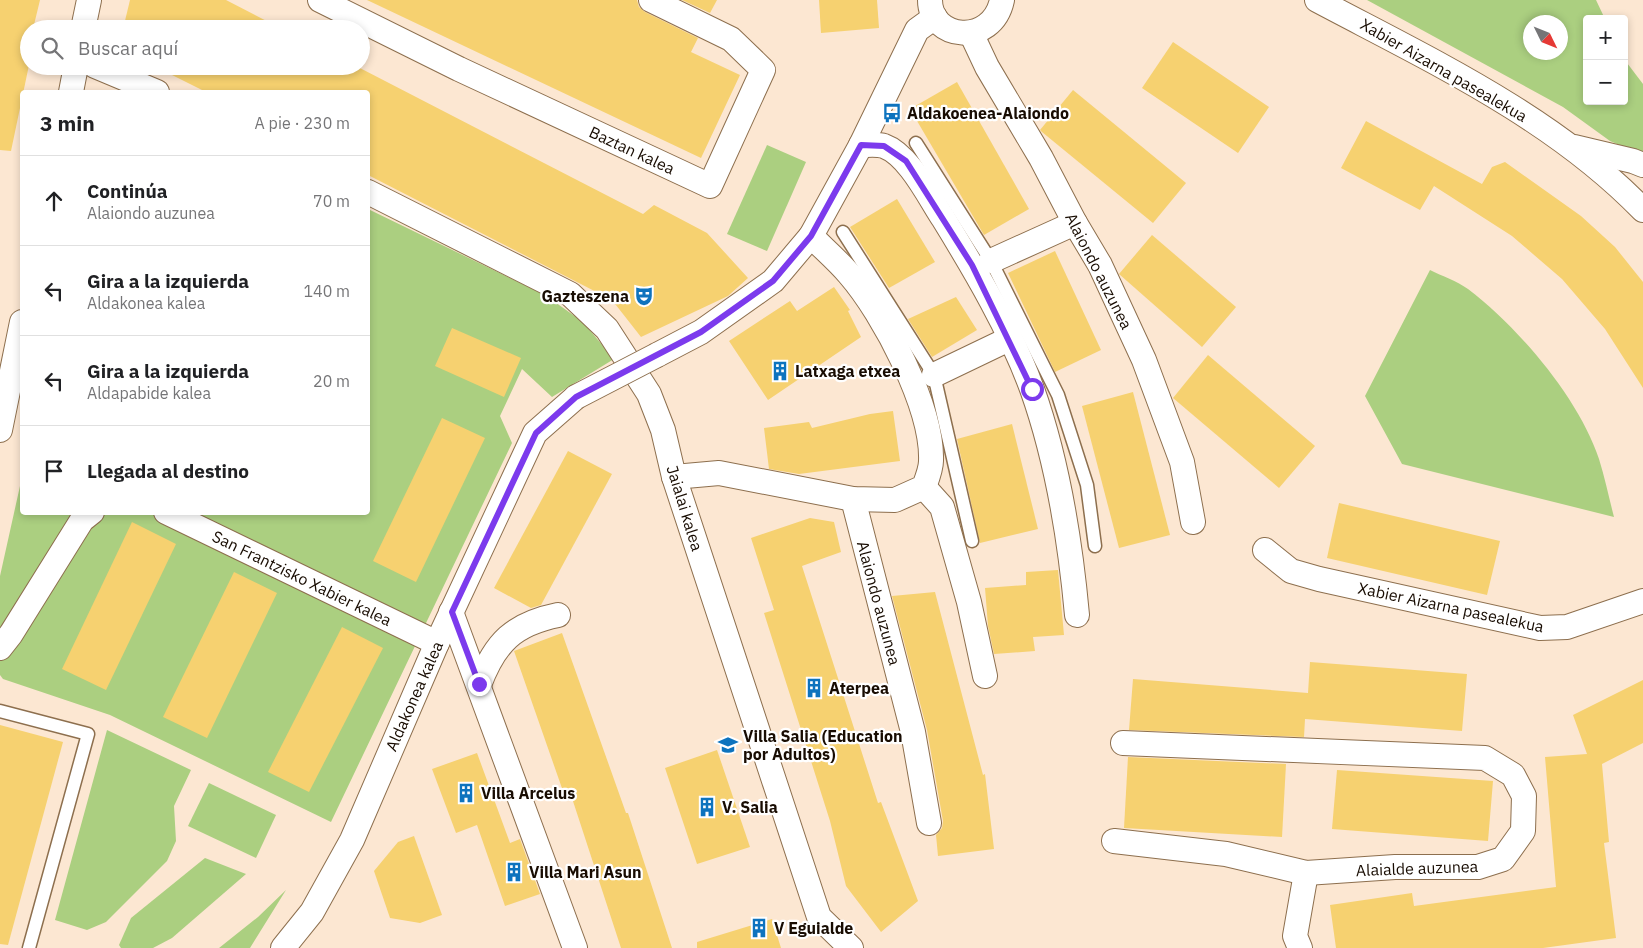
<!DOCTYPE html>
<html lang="es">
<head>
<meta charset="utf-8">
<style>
  :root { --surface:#fff; --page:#f6f6f6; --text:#202124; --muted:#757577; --line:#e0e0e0 }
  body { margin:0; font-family:"IBM Plex Sans",sans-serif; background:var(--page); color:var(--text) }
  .controls { position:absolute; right:15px; top:15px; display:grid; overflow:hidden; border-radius:5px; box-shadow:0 2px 8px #0003 }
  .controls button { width:45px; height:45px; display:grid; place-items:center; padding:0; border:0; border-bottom:1px solid var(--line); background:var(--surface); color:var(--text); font:25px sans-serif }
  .compass { position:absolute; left:1523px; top:15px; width:45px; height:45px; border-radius:50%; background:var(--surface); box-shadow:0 2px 8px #0003; rotate:133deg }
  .stop { position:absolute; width:15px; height:15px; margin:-11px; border:4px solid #7c3aed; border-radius:50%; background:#fff }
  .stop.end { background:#7c3aed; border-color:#fff; box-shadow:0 1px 5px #0008 }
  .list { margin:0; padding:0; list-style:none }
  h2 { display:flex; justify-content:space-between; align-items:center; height:65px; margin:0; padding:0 20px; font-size:21px }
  h2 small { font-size:16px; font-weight:400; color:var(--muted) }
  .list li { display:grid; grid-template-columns:32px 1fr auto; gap:15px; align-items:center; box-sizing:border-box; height:90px; padding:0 20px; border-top:1px solid var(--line) }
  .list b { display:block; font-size:19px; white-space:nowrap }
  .list p { margin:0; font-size:16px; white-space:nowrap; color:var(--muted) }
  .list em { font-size:16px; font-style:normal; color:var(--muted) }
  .icon { flex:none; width:28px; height:28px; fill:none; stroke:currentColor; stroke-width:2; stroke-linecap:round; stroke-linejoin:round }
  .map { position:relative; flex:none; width:1643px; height:948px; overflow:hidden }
  .search { position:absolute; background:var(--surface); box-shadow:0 2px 8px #0003; left:20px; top:20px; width:350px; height:55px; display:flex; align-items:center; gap:12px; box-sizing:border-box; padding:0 18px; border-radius:28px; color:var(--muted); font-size:19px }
  .panel { position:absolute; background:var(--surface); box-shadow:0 2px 8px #0003; left:20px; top:90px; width:350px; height:425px; border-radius:5px }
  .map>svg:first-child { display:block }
</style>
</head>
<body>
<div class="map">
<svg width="1643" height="948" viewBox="0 0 1643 948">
  <rect width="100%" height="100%" fill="#fce7d2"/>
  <g fill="#abcf80" fill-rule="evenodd">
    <path d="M 1367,0 L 1596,0 L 1605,19 L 1587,19 L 1587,101 L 1624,101 L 1624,59 L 1643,84 L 1643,155 L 1610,141 L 1563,107 ZM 1530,22 L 1560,22 L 1560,52 L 1530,52 Z"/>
    <polygon points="767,145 806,162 767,251 727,234"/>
    <polygon points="368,209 545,295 583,322 614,359 552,397 522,369 500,416 512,443 331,822 110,715 3,679 0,675 0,576 22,477 22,512 368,512"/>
    <path d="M 1430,270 C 1442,276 1457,281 1468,289 C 1518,327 1579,398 1599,459 C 1605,478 1609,498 1614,517 L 1402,464 L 1365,396 Z"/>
    <polygon points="107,730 191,770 174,806 176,841 167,861 106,922 87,930 55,920"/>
    <polygon points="209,783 276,815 256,858 188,826"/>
    <polygon points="205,858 246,874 172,938 153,948 121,948 119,945 131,918"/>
    <polygon points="286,890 250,948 219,948 258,917"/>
  </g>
  <g fill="#f6d170">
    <polygon points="0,0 40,0 33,29 29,29 29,65 11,151 0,150"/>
    <polygon points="130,0 226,0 282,29 123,29"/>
    <polygon points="367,0 637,0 639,7 645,12 698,38 691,52 740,75 701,158"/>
    <polygon points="682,0 717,0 710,13"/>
    <polygon points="819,0 877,0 879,28 821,33"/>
    <polygon points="1173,42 1269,107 1238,153 1142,88"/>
    <polygon points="154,66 356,66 643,214 654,205 707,233 748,278 728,296 641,337 612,300 368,175 368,92 206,92"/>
    <polygon points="957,82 1029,209 984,235 910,109"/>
    <polygon points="1073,90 1186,183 1153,223 1042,132 1040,130"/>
    <polygon points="1366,121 1482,184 1492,167 1505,162 1581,216 1615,247 1643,282 1643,388 1605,329 1562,279 1512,236 1434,186 1420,210 1341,168"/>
    <polygon points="897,199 935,262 889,288 850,227"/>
    <polygon points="1152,235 1236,307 1202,347 1119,274"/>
    <polygon points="1055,251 1101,350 1055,372 1008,273"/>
    <polygon points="834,287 850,310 848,311 861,337 768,400 729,341 790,301 797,311"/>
    <polygon points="956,297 977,330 932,357 908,319"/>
    <polygon points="452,328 521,358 504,397 435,366"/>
    <polygon points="1208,355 1315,446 1279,488 1173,398"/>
    <polygon points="1133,392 1170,535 1119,548 1082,406"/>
    <polygon points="893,411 900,461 799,474 769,469 764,428 809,422 812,428 870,414"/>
    <polygon points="442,418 485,438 416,582 373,561"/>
    <polygon points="1012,424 1038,529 980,543 957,439"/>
    <polygon points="568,451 612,474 541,605 531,608 494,588"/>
    <polygon points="1339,503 1500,541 1487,595 1327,558"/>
    <polygon points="810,518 834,522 841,552 802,566 878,803 881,802 918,901 881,932 846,886 830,821 764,613 774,610 751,538"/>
    <polygon points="132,522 176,544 106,690 62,669"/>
    <polygon points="1058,570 1064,635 1033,637 1035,651 994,654 988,626 985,588 1026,585 1026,572"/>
    <polygon points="234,572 277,593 207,738 163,717"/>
    <polygon points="935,592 983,775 985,774 994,849 938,856 936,835 942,828 943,821 927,730 892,596"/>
    <polygon points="342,627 383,648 309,792 268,772"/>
    <polygon points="562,633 626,813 628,813 672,948 621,948 570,792 564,794 514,651"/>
    <polygon points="1310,662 1467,674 1462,731 1305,719 1304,737 1129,730 1133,679 1308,693"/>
    <polygon points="1643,680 1643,743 1602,764 1609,842 1604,843 1616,938 1543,948 1336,948 1330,905 1412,893 1414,906 1556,887 1545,757 1587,754 1573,715"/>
    <polygon points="0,725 63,742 8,945 0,944"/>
    <polygon points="717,750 750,847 697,864 665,768"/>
    <polygon points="477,753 510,843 520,839 540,894 505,906 477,825 456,833 432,769"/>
    <polygon points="1128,757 1286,764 1282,837 1124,828"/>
    <polygon points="1337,770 1493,781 1488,841 1332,829"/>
    <polygon points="414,836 442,915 420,923 390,918 374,871 398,842"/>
    <polygon points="772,919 781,948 697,948 697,942"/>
  </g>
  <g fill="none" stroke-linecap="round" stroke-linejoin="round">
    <defs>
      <g id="lane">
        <polyline points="916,143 991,261 1058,395 1087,485 1095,546"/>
        <polyline points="843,232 934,375 972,541"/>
        <polyline points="0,711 88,734 29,948"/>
      </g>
      <g id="street">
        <polyline points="320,0 459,69 710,186 763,70 731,39 651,0"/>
        <path d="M 930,0 C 930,40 992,47 1002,0"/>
        <path d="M 1317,0 C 1430,60 1553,117 1643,210"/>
        <polyline points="83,29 89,0"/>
        <polyline points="971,33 987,67 1041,158 1075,223 1100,265 1144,360 1182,462 1193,522"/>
        <polyline points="95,66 157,92"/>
        <polyline points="71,92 76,66"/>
        <path d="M 861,145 C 868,145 878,144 884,146 C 909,155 929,197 943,218 C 975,270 1011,331 1032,389 C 1058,462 1070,538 1077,615"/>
        <polyline points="1574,147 1633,161 1643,165"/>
        <polyline points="368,192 570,294 607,329 649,394 663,430 674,477 819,917 851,948"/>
        <polyline points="991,261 1075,223"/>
        <polyline points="657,355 701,332 773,281 811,236 861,145 917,30 935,17"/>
        <polyline points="934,375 1009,339"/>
        <polyline points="0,430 22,322"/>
        <path d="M 674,477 L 719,473 L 853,499 L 895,500 L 924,487 C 927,479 931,469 931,461 C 933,408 884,314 849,274 C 838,261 824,249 811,236"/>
        <polyline points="924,487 942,507 969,602 985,676"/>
        <polyline points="853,499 913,732 929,823"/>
        <polyline points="166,512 437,643"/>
        <polyline points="1265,550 1291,571 1319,579 1540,628 1567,627 1643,601"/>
        <polyline points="451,612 575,948"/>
        <polyline points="0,648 11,634 82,520 92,512"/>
        <path d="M 479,685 C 495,642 514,624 558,615"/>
        <polyline points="1114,841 1226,854 1306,873 1395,867 1478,867 1503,859 1523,831 1524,796 1513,775 1485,758 1123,743"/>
        <polyline points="283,948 312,912 352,840 437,643 535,433 576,397"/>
        <polyline points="1300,948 1295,936 1306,873"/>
      </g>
    </defs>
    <use href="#lane" stroke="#8d6f4e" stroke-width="15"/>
    <use href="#street" stroke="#8d6f4e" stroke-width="26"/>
    <use href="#lane" stroke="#fff" stroke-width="12"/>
    <use href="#street" stroke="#fff" stroke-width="24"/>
    <defs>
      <polyline id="street-bridge" points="576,397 657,355"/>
    </defs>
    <use href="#street-bridge" stroke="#8d6f4e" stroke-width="26" stroke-linecap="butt"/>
    <use href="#street-bridge" stroke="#fff" stroke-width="24"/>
  </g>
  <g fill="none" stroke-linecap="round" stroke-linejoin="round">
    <polyline stroke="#7c3aed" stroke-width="6" points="479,684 452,612 536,433 576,397 701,332 773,281 811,236 861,145 884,146 906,161 972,265 1032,389"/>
  </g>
  <defs>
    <symbol id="bus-bare" viewBox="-9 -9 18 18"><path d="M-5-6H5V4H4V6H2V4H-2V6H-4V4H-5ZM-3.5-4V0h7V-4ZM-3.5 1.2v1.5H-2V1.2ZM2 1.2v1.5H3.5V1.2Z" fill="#0d73be" stroke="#fff" stroke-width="2.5" paint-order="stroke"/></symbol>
    <symbol id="theatre-bare" viewBox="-9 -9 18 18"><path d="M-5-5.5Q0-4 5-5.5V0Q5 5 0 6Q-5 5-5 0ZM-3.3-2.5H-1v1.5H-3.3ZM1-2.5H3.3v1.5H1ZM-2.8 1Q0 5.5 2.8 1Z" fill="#0d73be" stroke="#fff" stroke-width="2.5" paint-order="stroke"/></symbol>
    <symbol id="building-bare" viewBox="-9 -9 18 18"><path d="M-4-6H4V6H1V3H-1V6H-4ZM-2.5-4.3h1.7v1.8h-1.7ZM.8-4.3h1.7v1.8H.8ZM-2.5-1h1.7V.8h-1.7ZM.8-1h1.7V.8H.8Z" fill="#0d73be" stroke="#fff" stroke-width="2.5" paint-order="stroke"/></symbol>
    <symbol id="university-bare" viewBox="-9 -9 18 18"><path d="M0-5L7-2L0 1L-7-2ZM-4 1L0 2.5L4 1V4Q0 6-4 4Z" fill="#0d73be" stroke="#fff" stroke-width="2.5" paint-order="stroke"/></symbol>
  </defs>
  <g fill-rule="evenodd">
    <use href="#bus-bare" x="878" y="99" width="28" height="28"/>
    <use href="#theatre-bare" x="630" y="282" width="28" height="28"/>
    <use href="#building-bare" x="766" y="357" width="28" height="28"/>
    <use href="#building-bare" x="800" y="674" width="28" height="28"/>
    <use href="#university-bare" x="714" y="731" width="28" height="28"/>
    <use href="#building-bare" x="452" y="779" width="28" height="28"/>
    <use href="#building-bare" x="693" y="793" width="28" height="28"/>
    <use href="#building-bare" x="500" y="858" width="28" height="28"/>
    <use href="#building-bare" x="745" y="914" width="28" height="28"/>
  </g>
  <g text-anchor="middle" stroke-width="4.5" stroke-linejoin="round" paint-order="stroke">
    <g font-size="16" fill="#180c02" stroke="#fff">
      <text transform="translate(1444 70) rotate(30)" y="6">Xabier Aizarna pasealekua</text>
      <text transform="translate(632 150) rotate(25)" y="6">Baztan kalea</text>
      <text transform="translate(1099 271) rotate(63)" y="6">Alaiondo auzunea</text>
      <text transform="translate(685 508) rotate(73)" y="6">Jaialai kalea</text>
      <text transform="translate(302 578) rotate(26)" y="6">San Frantzisko Xabier kalea</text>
      <text transform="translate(879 603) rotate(75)" y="6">Alaiondo auzunea</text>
      <text transform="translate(1451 607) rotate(12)" y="6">Xabier Aizarna pasealekua</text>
      <text transform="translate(414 696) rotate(-66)" y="6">Aldakonea kalea</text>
      <text transform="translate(1417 868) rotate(-2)" y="6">Alaialde auzunea</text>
    </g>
    <g font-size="16" font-weight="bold" fill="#180c02" stroke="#fff" text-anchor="start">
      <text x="907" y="119">Aldakoenea-Alaiondo</text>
      <text x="629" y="302" text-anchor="end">Gazteszena</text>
      <text x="795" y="377">Latxaga etxea</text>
      <text x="829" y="694">Aterpea</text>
      <text x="743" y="742">Villa Salia (Education<tspan x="743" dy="18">por Adultos)</tspan></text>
      <text x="481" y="799">Villa Arcelus</text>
      <text x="722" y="813">V. Salia</text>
      <text x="529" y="878">Villa Mari Asun</text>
      <text x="774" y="934">V Eguialde</text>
    </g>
  </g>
</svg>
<div class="controls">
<button>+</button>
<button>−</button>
</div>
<svg class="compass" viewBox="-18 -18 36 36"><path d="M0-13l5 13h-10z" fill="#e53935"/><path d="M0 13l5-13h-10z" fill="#757577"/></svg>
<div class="stop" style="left:1032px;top:389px"></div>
<div class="stop end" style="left:479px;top:684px"></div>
<div class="search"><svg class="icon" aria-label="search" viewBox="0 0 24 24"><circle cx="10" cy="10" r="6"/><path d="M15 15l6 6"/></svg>Buscar aquí</div>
<section class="panel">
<h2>3 min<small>A pie · 230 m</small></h2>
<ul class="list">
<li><svg class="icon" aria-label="ahead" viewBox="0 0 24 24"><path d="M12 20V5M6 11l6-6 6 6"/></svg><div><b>Continúa</b><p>Alaiondo auzunea</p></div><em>70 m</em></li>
<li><svg class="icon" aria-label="left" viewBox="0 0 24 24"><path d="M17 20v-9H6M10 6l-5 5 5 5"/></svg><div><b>Gira a la izquierda</b><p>Aldakonea kalea</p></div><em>140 m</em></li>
<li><svg class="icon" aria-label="left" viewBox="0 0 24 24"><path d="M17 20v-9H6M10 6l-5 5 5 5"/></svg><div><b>Gira a la izquierda</b><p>Aldapabide kalea</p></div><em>20 m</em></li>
<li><svg class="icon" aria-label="arrive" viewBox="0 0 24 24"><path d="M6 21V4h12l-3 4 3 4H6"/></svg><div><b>Llegada al destino</b></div></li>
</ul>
</section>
</div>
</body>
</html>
